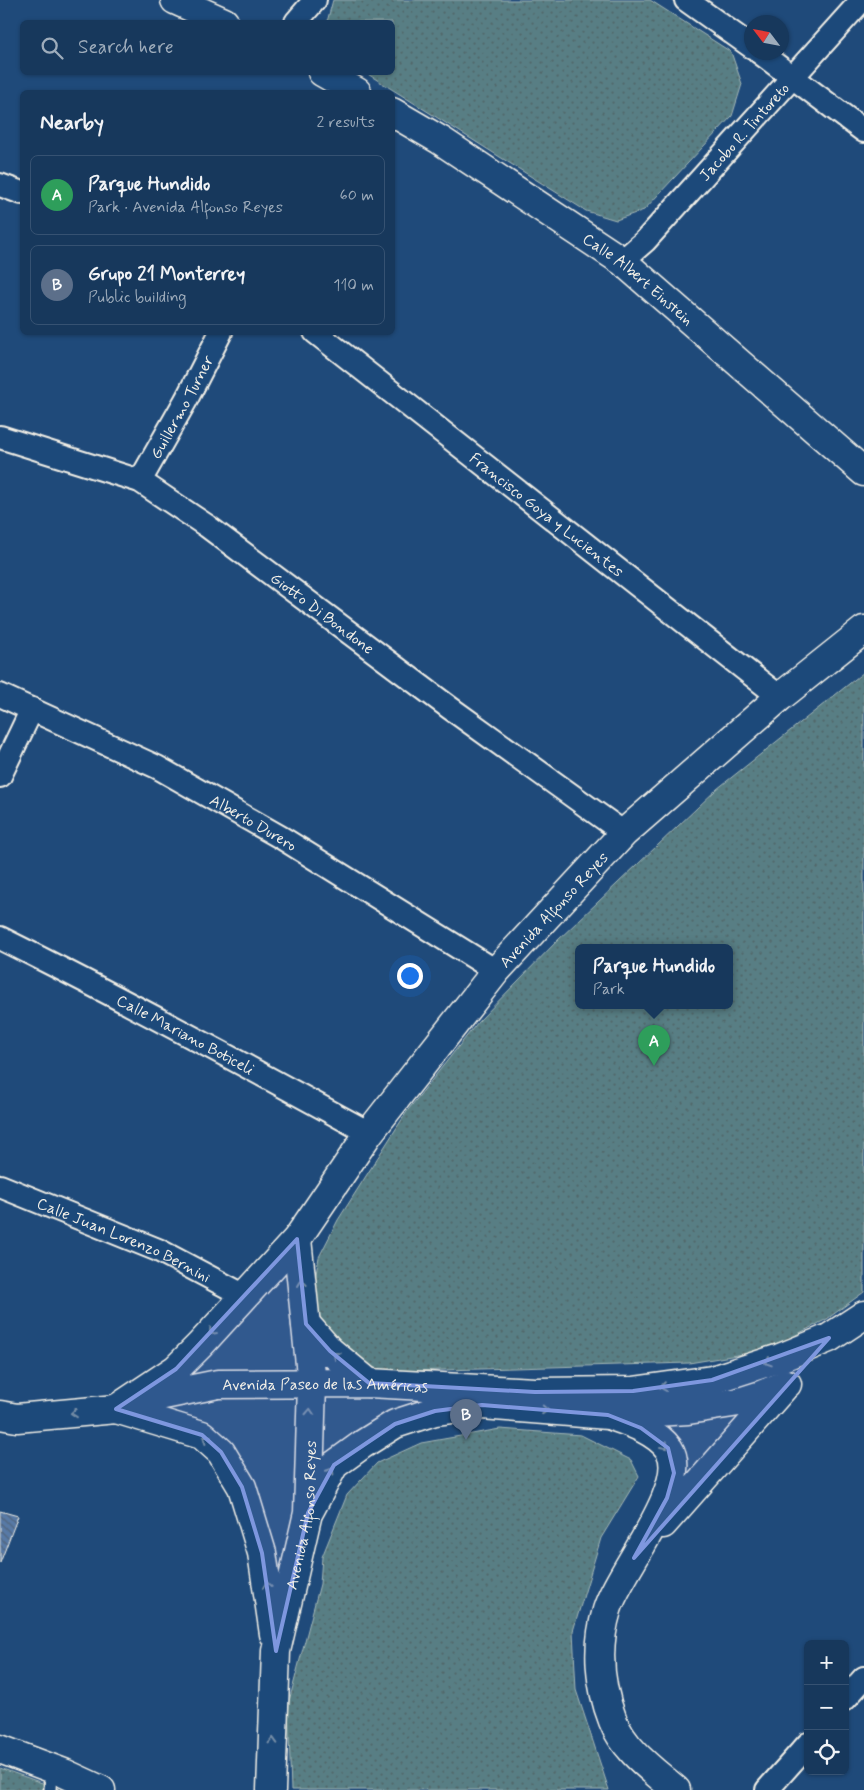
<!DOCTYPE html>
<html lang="en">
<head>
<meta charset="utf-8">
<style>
  :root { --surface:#17385c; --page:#203f62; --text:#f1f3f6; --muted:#9eacbb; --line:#365272; --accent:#ff9aa2 }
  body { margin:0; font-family:Mynerve,sans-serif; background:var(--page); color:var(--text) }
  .controls { position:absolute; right:15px; bottom:15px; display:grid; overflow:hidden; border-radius:8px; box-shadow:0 1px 4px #0004 }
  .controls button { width:45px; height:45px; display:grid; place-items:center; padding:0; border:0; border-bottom:1px solid var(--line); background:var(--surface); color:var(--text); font:25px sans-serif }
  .compass { position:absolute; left:744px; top:15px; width:45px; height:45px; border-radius:50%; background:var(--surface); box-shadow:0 1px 4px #0004; rotate:302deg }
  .you { position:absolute; left:409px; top:975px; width:18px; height:18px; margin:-12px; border:4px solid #fff; border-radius:50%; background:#1a73e8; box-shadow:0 0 0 8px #1a73e833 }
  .badge { display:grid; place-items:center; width:32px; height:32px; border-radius:50%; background:var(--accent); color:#fff; font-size:16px; font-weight:700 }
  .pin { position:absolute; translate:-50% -41px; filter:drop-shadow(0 1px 2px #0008) }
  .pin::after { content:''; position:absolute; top:26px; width:18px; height:15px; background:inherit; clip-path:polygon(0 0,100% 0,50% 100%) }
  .popup { position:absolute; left:575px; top:944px; width:158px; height:65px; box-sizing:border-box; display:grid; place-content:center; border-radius:8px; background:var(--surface); filter:drop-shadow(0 1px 4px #0005); font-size:16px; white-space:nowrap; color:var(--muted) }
  .popup b { font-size:19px; color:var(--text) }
  .popup::after { content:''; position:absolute; left:50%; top:100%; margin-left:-10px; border:10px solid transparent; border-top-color:var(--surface) }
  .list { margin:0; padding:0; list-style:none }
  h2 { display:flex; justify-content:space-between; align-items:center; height:65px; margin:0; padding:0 20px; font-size:21px }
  h2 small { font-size:16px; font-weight:400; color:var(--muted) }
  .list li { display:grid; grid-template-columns:32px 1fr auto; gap:15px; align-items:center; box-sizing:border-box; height:80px; margin:0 10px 10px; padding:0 10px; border:1px solid var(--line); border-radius:8px }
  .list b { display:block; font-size:19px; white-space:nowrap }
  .list p { margin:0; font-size:16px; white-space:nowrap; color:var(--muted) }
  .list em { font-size:16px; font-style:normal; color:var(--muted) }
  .icon { flex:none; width:28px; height:28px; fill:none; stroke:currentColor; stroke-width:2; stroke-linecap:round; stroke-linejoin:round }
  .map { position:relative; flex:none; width:864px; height:1790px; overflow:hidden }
  .search { position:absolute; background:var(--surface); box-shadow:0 1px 4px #0004; left:20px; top:20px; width:375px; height:55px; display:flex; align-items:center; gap:12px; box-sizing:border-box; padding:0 18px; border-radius:8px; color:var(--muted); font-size:19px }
  .panel { position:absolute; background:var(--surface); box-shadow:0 1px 4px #0004; left:20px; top:90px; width:375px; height:245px; border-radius:8px }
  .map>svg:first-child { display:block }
</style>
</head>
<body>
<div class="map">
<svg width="864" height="1790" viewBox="0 0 864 1790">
  <defs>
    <pattern id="park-dots" width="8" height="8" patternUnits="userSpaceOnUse" patternTransform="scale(1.25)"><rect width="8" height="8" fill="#587e84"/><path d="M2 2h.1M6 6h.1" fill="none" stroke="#516668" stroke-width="1.8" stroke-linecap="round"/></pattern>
    <pattern id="building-back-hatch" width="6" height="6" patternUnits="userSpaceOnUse" patternTransform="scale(1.25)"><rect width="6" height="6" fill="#587aa6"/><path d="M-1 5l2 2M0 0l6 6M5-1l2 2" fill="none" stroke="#51647b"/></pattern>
  </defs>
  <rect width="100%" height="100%" fill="#1f4a7a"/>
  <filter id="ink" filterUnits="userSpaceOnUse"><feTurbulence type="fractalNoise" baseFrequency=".02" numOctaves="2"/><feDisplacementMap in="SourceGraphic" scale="10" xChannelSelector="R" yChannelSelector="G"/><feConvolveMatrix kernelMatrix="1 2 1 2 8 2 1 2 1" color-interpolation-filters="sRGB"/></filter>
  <g filter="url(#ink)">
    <g fill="url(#park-dots)" stroke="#a6b8b6" fill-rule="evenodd">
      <polygon points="333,0 650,0 731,52 742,84 732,116 644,210 616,220 586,211 366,73 392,72 392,22 327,22"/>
      <path d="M 864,672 L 864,1292 L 827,1319 L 786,1340 L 749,1353 L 689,1363 L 375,1372 L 320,1327 L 312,1297 L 319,1257 L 338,1220 L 408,1110 L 478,1022 L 558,940 L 717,789 ZM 579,947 L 729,947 L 729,1005 L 579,1005 Z"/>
      <polygon points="500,1429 581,1435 631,1460 639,1476 601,1538 573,1631 576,1690 609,1790 291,1790 288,1705 320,1584 322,1557 347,1495 377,1463 421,1443"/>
      <polygon points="0,1768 62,1790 0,1790"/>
    </g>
    <polygon fill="url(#building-back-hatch)" stroke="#f4f1e8" points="0,1511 18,1516 0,1563"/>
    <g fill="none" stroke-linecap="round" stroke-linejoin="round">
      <defs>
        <polyline id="service" points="50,1790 51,1769"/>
        <g id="minor">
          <polyline points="686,0 752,47"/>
          <polyline points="296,22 315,0"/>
          <polyline points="759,52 864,131"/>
          <polyline points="0,185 22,193"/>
          <path id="s1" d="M 622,261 L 645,241 L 862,0"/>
          <path id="s2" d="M 315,332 L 780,697"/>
          <path id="s3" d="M 0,437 L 140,481 L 207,526 L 450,708 L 624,833"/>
          <path id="s4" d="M 140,481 L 186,400 L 221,332"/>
          <path id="s5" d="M 0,695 L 157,767 L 282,838 L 496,971"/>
          <polyline points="0,776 32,709"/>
          <path id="s6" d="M 0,938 C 125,1000 247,1066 369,1133"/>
          <path id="s7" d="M 0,1186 L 158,1250 L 245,1296"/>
          <polyline points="845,1699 864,1678"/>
          <polyline points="767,1790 808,1744"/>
        </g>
        <g id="tertiary">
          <polyline points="175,0 224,22"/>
          <polyline points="322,72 357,92"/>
          <path id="s8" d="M 392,112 L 440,140 L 622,261 L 864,472"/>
          <polyline points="306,1324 330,1351 369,1383"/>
          <path id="s9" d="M 116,1409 L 176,1369 L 200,1345 L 297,1239 L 369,1133 L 496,971 L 624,833 L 780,697 L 864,630"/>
          <polyline points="116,1409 202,1435 221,1452 242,1487 262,1553 274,1634"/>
          <path id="s10" d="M 0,1415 L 17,1418 L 116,1409 L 159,1396 L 218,1384 L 369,1383 L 535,1392 L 633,1391 L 712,1380 L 780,1358 L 829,1338 L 864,1315"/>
          <path d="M 614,1417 C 632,1423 657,1432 669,1449 C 692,1485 618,1572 607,1610 C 596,1646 599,1685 613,1721 C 624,1750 653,1770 676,1790"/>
          <polyline points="310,1510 334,1465 363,1444 395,1424 435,1411 482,1405 608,1415 688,1410 739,1402 761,1395 787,1384"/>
          <polyline points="663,1524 783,1388"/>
          <polyline points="0,1749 64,1773 101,1790"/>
          <path id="s11" d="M 271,1790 L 276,1651 L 308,1513 L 312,1384 L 297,1239"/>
        </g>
      </defs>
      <use href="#service" stroke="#f4f1e8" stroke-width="15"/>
      <use href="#minor" stroke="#f4f1e8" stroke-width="26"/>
      <use href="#tertiary" stroke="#f4f1e8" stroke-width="31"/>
      <use href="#service" stroke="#1f4a7a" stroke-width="11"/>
      <use href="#minor" stroke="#1f4a7a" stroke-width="22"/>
      <use href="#tertiary" stroke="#1f4a7a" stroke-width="28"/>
    </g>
    <defs><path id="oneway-chevron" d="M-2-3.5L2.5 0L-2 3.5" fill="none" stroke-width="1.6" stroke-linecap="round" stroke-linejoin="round" transform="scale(1.25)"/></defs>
    <g stroke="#748da6">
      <use href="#oneway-chevron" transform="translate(302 1283) rotate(-96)"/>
      <use href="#oneway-chevron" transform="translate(212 1332) rotate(132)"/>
      <use href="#oneway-chevron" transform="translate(336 1355) rotate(-140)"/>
      <use href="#oneway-chevron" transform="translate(768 1362) rotate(162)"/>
      <use href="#oneway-chevron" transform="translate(663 1387) rotate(172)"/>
      <use href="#oneway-chevron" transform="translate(545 1410) rotate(4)"/>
      <use href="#oneway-chevron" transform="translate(310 1412) rotate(-87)"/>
      <use href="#oneway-chevron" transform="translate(74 1413) rotate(175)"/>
      <use href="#oneway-chevron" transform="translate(206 1439) rotate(-143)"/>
      <use href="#oneway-chevron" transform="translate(665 1446) rotate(49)"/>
      <use href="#oneway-chevron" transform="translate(331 1471) rotate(-58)"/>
      <use href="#oneway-chevron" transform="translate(267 1585) rotate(-98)"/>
      <use href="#oneway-chevron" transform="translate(273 1741) rotate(-88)"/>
    </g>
  </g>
  <path fill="#7e97df" fill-opacity="0.2" stroke="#7e97df" stroke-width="4" stroke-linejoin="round" d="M 297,1239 L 306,1324 L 330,1351 L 369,1383 L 535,1392 L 633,1391 L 712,1380 L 829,1338 L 634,1558 L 667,1498 L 674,1473 L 668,1448 L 641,1428 L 608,1415 L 482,1405 L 435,1411 L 395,1424 L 334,1465 L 308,1513 L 276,1651 L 262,1553 L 242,1487 L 221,1452 L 202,1435 L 116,1409 L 176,1369 Z"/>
  <g text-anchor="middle" stroke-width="4.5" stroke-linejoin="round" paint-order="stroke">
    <g font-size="16" fill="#f4f1e8" stroke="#1f4a7a">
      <text dy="6" stroke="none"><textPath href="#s1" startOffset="178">Jacobo R. Tintoreto</textPath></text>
      <text dy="6" stroke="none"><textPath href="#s8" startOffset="298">Calle Albert Einstein</textPath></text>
      <text dy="6" stroke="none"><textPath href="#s4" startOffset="85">Guillermo Turner</textPath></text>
      <text dy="6" stroke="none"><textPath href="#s2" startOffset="295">Francisco Goya y Lucientes</textPath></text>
      <text dy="6" stroke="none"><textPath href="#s3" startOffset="372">Giotto Di Bondone</textPath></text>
      <text dy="6" stroke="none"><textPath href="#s5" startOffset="284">Alberto Durero</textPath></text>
      <text dy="6" stroke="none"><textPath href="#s9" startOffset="668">Avenida Alfonso Reyes</textPath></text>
      <text dy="6" stroke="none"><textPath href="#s6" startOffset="209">Calle Mariano Boticeli</textPath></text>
      <text dy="6" stroke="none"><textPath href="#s7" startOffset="135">Calle Juan Lorenzo Bernini</textPath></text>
      <text dy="6" stroke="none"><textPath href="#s10" startOffset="329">Avenida Paseo de las Américas</textPath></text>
      <text dy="6" stroke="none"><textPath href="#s11" startOffset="278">Avenida Alfonso Reyes</textPath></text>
    </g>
  </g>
</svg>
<div class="controls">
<button>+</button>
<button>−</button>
<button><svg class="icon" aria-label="locate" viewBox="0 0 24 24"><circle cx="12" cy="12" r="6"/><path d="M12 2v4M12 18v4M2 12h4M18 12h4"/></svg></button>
</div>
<svg class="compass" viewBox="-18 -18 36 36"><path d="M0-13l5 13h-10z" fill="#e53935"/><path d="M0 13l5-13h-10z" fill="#9eacbb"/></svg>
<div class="you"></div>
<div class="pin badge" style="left:654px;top:1066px;background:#2e9e5b">A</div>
<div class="popup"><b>Parque Hundido</b>Park</div>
<div class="pin badge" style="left:466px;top:1440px;background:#5c6f8a">B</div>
<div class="search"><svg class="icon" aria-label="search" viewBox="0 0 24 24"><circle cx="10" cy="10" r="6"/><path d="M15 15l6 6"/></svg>Search here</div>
<section class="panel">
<h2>Nearby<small>2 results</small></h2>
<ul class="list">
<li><span class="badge" style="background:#2e9e5b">A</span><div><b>Parque Hundido</b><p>Park · Avenida Alfonso Reyes</p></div><em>60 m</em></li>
<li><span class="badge" style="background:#5c6f8a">B</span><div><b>Grupo 21 Monterrey</b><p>Public building</p></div><em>110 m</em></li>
</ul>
</section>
</div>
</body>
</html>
